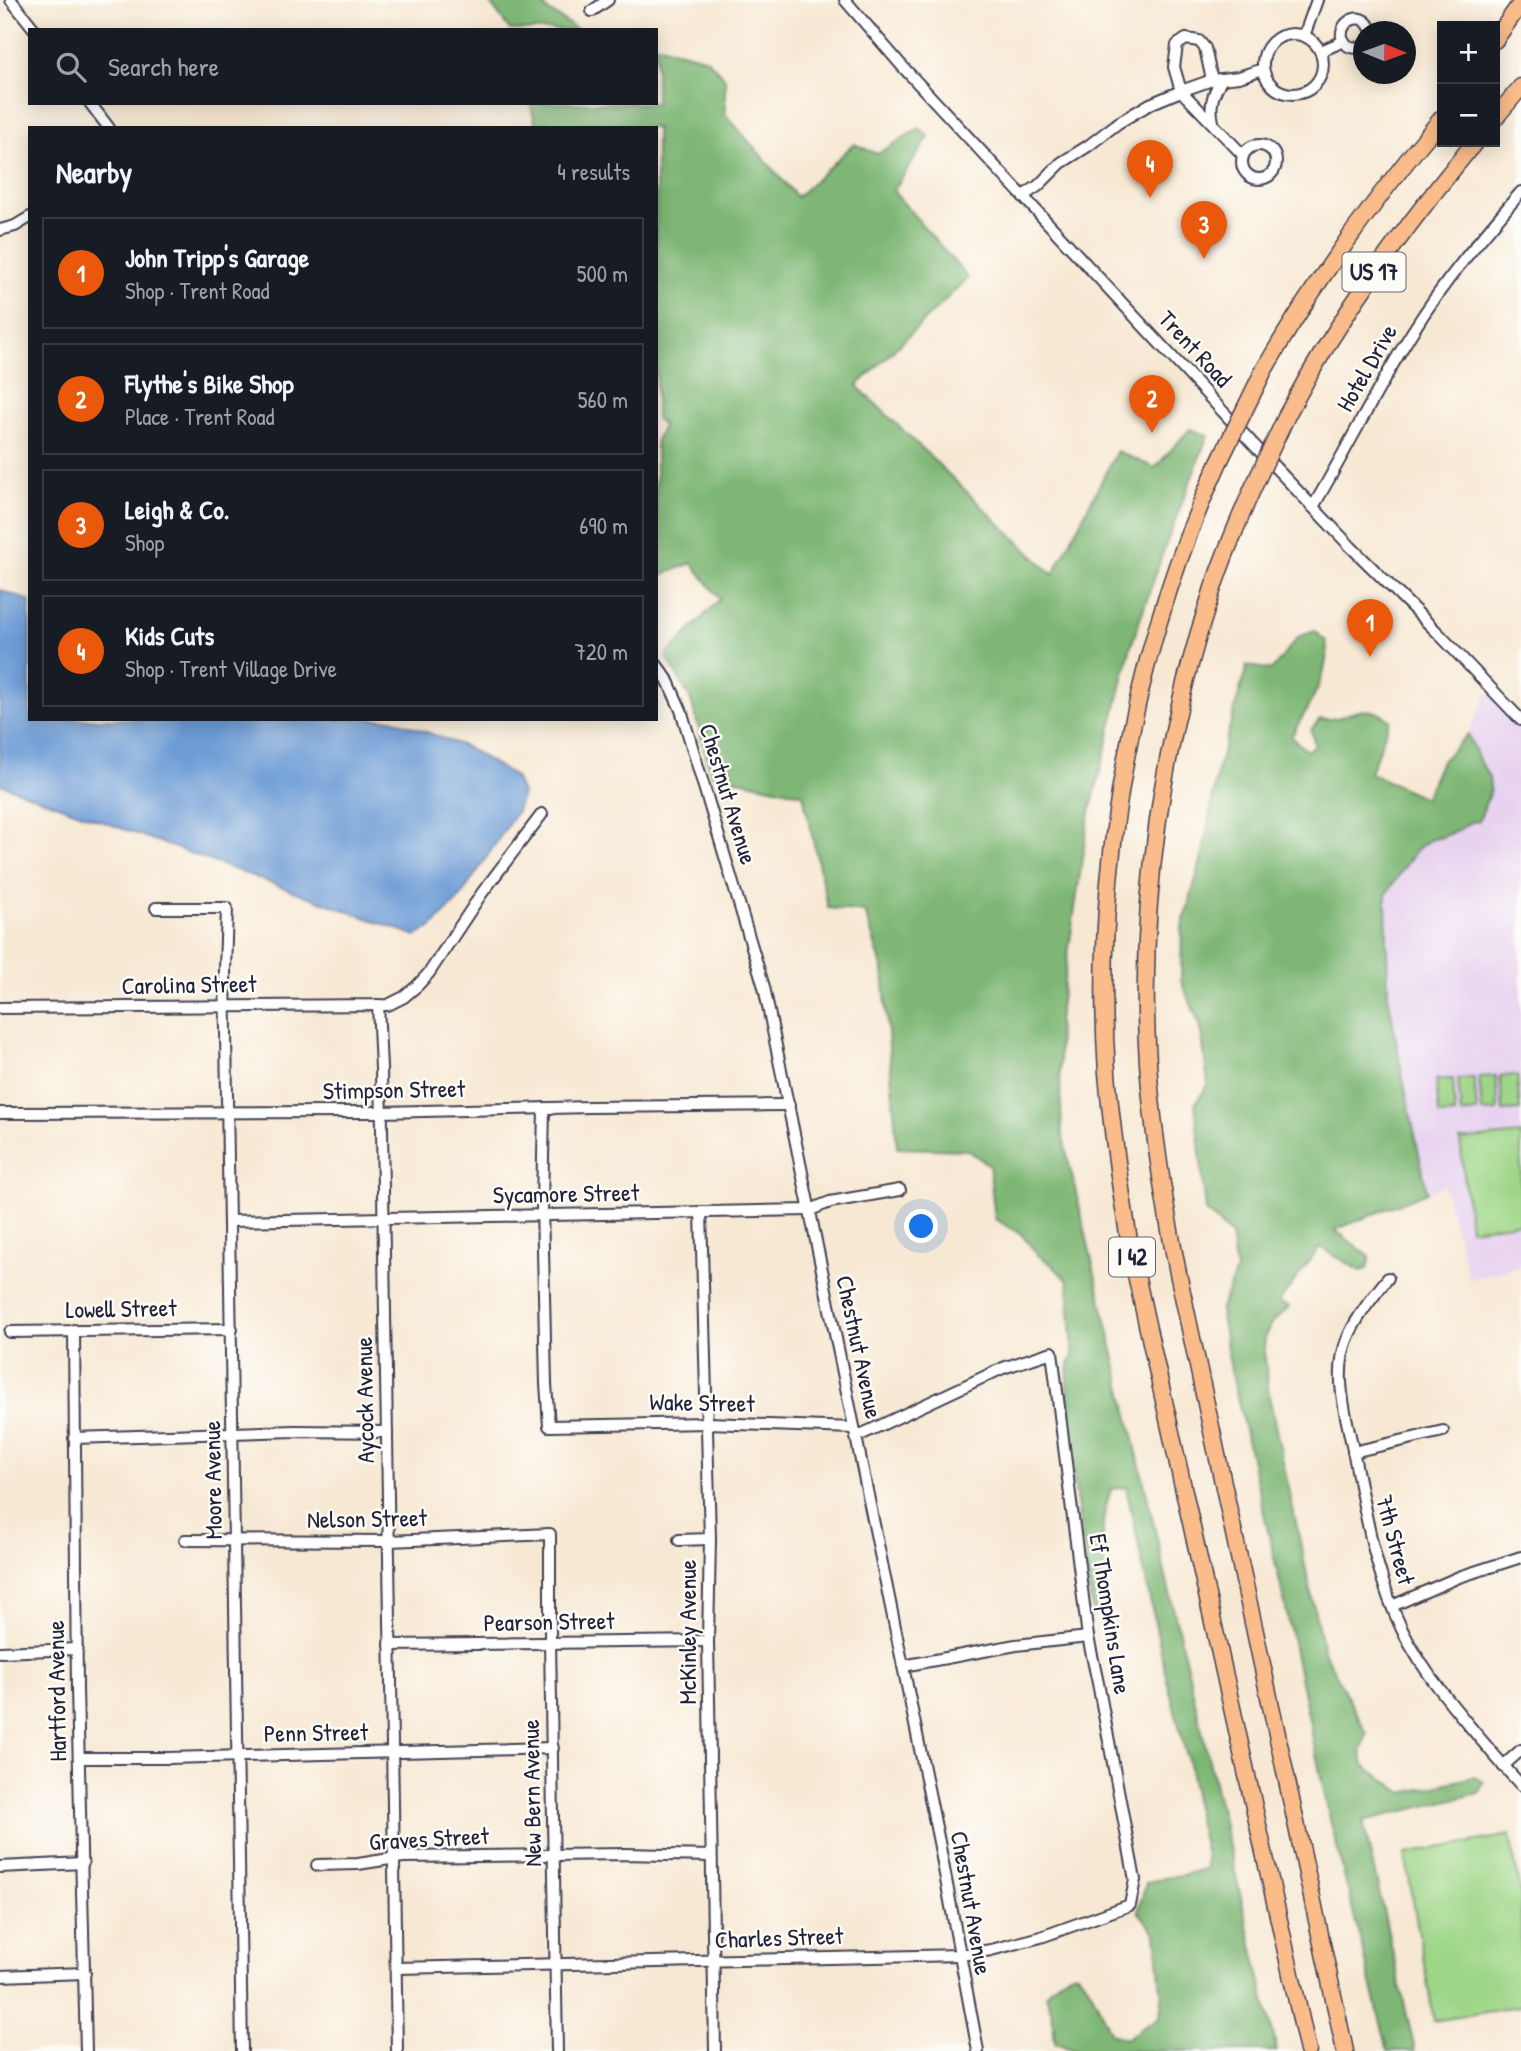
<!DOCTYPE html>
<html lang="en">
<head>
<meta charset="utf-8">
<style>
  :root { --surface:#171b24; --page:#242831; --text:#f1f3f6; --muted:#9ea1a6; --line:#363941; --accent:#ea580c }
  body { margin:0; font-family:"Patrick Hand",sans-serif; background:var(--page); color:var(--text) }
  .controls { position:absolute; right:21px; top:21px; display:grid; overflow:hidden; border-radius:0px; box-shadow:0 4px 18px #0003 }
  .controls button { width:63px; height:63px; display:grid; place-items:center; padding:0; border:0; border-bottom:2px solid var(--line); background:var(--surface); color:var(--text); font:35px sans-serif }
  .compass { position:absolute; left:1353px; top:21px; width:63px; height:63px; border-radius:50%; background:var(--surface); box-shadow:0 4px 18px #0003; rotate:91deg }
  .you { position:absolute; left:922px; top:1227px; width:24px; height:24px; margin:-18px; border:5px solid #fff; border-radius:50%; background:#1a73e8; box-shadow:0 0 0 10px #1a73e833 }
  .badge { display:grid; place-items:center; width:46px; height:46px; border-radius:50%; background:var(--accent); color:#fff; font-size:23px; font-weight:700 }
  .pin { position:absolute; translate:-50% -58px; filter:drop-shadow(0 2px 4px #0008) }
  .pin::after { content:''; position:absolute; top:37px; width:24px; height:21px; background:inherit; clip-path:polygon(0 0,100% 0,50% 100%) }
  .list { margin:0; padding:0; list-style:none }
  h2 { display:flex; justify-content:space-between; align-items:center; height:91px; margin:0; padding:0 28px; font-size:30px }
  h2 small { font-size:23px; font-weight:400; color:var(--muted) }
  .list li { display:grid; grid-template-columns:46px 1fr auto; gap:21px; align-items:center; box-sizing:border-box; height:112px; margin:0 14px 14px; padding:0 14px; border:2px solid var(--line); border-radius:0px }
  .list b { display:block; font-size:26px; white-space:nowrap }
  .list p { margin:0; font-size:23px; white-space:nowrap; color:var(--muted) }
  .list em { font-size:23px; font-style:normal; color:var(--muted) }
  .icon { flex:none; width:38px; height:38px; fill:none; stroke:currentColor; stroke-width:2; stroke-linecap:round; stroke-linejoin:round }
  .map { position:relative; flex:none; width:1521px; height:2051px; overflow:hidden }
  .search { position:absolute; background:var(--surface); box-shadow:0 4px 18px #0003; left:28px; top:28px; width:630px; height:77px; display:flex; align-items:center; gap:18px; box-sizing:border-box; padding:0 24px; border-radius:0px; color:var(--muted); font-size:26px }
  .panel { position:absolute; background:var(--surface); box-shadow:0 4px 18px #0003; left:28px; top:126px; width:630px; height:595px; border-radius:0px }
  .map>svg:first-child { display:block }
</style>
</head>
<body>
<div class="map">
<svg width="1521" height="2051" viewBox="0 0 1521 2051">
  <rect width="100%" height="100%" fill="#fdfcf7"/>
  <filter id="ink" filterUnits="userSpaceOnUse"><feTurbulence type="fractalNoise" baseFrequency=".0143" numOctaves="2"/><feDisplacementMap in="SourceGraphic" scale="14" xChannelSelector="R" yChannelSelector="G"/><feConvolveMatrix kernelMatrix="1 2 1 2 8 2 1 2 1" color-interpolation-filters="sRGB"/></filter>
  <filter id="wash" filterUnits="userSpaceOnUse"><feTurbulence type="fractalNoise" baseFrequency=".00686" numOctaves="4" result="noise"/><feDisplacementMap in="SourceGraphic" scale="28" xChannelSelector="R" yChannelSelector="G"/><feGaussianBlur stdDeviation="1.57" result="paint"/><feColorMatrix in="noise" values="0 0 0 0 0 0 0 0 0 0 0 0 0 0 0 0 0 1.4 0 .05"/><feComposite in="paint" operator="in"/></filter>
  <g filter="url(#wash)">
    <rect width="100%" height="100%" fill="#f7e8d3"/>
    <polygon fill="#e7d2ef" points="1488,692 1521,726 1521,1267 1469,1279 1444,1186 1427,1192 1417,1148 1388,995 1386,894 1417,849 1429,840 1442,837 1457,831 1470,822 1488,775 1479,760 1468,734"/>
    <g fill="#9ed687" stroke="#607c61" stroke-width="2">
      <polygon points="1517,1075 1520,1110 1503,1111 1500,1076"/>
      <polygon points="1496,1076 1498,1111 1482,1112 1479,1077"/>
      <polygon points="1474,1078 1477,1112 1461,1114 1458,1079"/>
      <polygon points="1453,1079 1455,1114 1439,1115 1436,1080"/>
      <polygon points="1521,1134 1521,1223 1470,1229 1460,1140"/>
      <polygon points="1510,1835 1521,1897 1521,2006 1434,2021 1405,1854"/>
    </g>
    <g fill="#7eb774" stroke="#506c58" stroke-width="2">
      <polygon points="488,0 541,0 546,9 578,30 510,30"/>
      <path d="M 656,45 L 707,59 L 725,78 L 725,114 L 797,197 L 854,144 L 877,154 L 920,128 L 929,137 L 893,191 L 968,278 L 857,386 L 1053,575 L 1117,451 L 1155,468 L 1190,429 L 1208,435 L 1163,552 L 1131,646 L 1088,821 L 1058,1021 L 1062,1133 L 1277,2051 L 1074,2051 L 1055,2042 L 1052,2012 L 1046,1996 C 1052,1984 1063,1976 1075,1972 C 1090,1979 1103,2019 1111,2034 L 1125,2039 L 1159,2017 L 1162,2003 L 1156,1934 L 1138,1911 L 1146,1883 C 1166,1875 1187,1877 1206,1868 L 1206,1856 L 1197,1815 L 1190,1768 L 1168,1684 L 1126,1487 L 1111,1489 C 1109,1498 1105,1507 1104,1516 C 1099,1550 1112,1586 1093,1616 L 1073,1474 L 1067,1382 L 1069,1365 L 1073,1355 L 1068,1281 L 1052,1265 L 1037,1254 L 1022,1235 L 995,1219 L 989,1165 L 967,1150 L 897,1148 L 883,970 L 865,912 L 828,908 L 803,794 L 711,774 L 691,700 L 666,656 L 720,599 L 692,563 L 656,577 L 656,440 L 663,426 L 656,418 L 656,128 L 537,128 L 530,103 L 656,103 Z"/>
      <path d="M 1314,631 L 1326,641 C 1331,676 1307,707 1291,737 L 1307,751 L 1315,745 L 1311,730 L 1320,719 C 1349,722 1360,697 1390,720 L 1370,773 L 1425,798 L 1440,763 L 1468,734 L 1479,760 L 1489,777 L 1490,791 L 1479,821 L 1470,822 L 1457,831 L 1442,837 L 1429,840 L 1417,849 L 1386,894 L 1388,995 L 1402,1074 L 1427,1192 L 1335,1230 L 1370,1257 L 1367,1269 L 1360,1271 L 1320,1247 L 1279,1302 L 1289,1307 L 1271,1324 L 1265,1336 L 1264,1349 L 1269,1396 L 1323,1650 L 1367,1734 L 1361,1752 L 1364,1765 L 1403,1793 L 1474,1777 L 1484,1782 L 1479,1793 L 1363,1821 L 1415,2051 L 1388,2051 L 1328,1811 L 1286,1609 L 1231,1370 L 1220,1310 L 1236,1271 L 1231,1235 L 1206,1211 L 1195,1104 L 1208,1085 L 1201,1027 L 1181,981 L 1182,927 L 1202,858 L 1218,768 L 1247,666 L 1272,670 L 1298,637 Z"/>
    </g>
    <polygon fill="#6d9cd6" stroke="#485f88" stroke-width="2" points="0,590 30,601 30,719 392,719 466,747 515,777 522,793 517,811 459,899 432,927 416,936 0,784"/>
  </g>
  <g filter="url(#ink)">
    <g fill="none" stroke-linecap="round" stroke-linejoin="round">
      <defs>
        <g id="minor">
          <polyline points="11,0 35,30"/>
          <polyline points="845,0 902,66 1253,444 1351,547 1439,634 1521,720"/>
          <polyline points="592,11 608,0"/>
          <circle cx="1293" cy="64" r="30"/>
          <polyline points="1304,36 1317,0"/>
          <path d="M 1364,47 C 1358,48 1352,49 1347,45 C 1329,29 1362,2 1372,32"/>
          <polyline points="1321,51 1344,41"/>
          <polyline points="1212,80 1205,48 1199,41 1186,39 1177,45 1174,67 1181,91 1243,155"/>
          <polyline points="90,103 109,128"/>
          <path d="M 1213,122 C 1209,105 1213,93 1222,79"/>
          <circle cx="1259" cy="162" r="17"/>
          <polyline points="1023,196 1038,186 1061,163 1088,146 1118,123 1150,104 1181,91 1212,80 1239,77 1263,69"/>
          <polyline points="0,230 15,226 30,217"/>
          <path d="M 1313,507 C 1347,449 1377,388 1413,331 C 1444,281 1483,236 1521,192"/>
          <polyline points="656,664 667,679 681,710 764,987 939,1842 978,2051"/>
          <polyline points="156,908 227,908 225,970 242,2051"/>
          <polyline points="378,1005 381,1068 397,2051"/>
          <polyline points="0,1008 388,1005 404,997 417,986 429,973 482,893 542,814"/>
          <polyline points="544,1108 542,1205 546,1384 549,1426 708,1423 854,1428"/>
          <polyline points="0,1113 382,1112 590,1107 789,1105"/>
          <polyline points="701,1212 710,1539 708,1641 715,2051"/>
          <polyline points="230,1221 810,1210 830,1202 900,1190"/>
          <path d="M 1388,1278 C 1373,1297 1356,1317 1347,1340 C 1333,1375 1346,1414 1353,1450 C 1364,1505 1373,1562 1395,1614 C 1413,1658 1442,1693 1472,1729 C 1488,1748 1504,1767 1521,1785"/>
          <polyline points="74,1330 77,1689 86,2051"/>
          <polyline points="10,1332 232,1329"/>
          <polyline points="74,1438 295,1431 387,1432"/>
          <polyline points="1353,1452 1443,1431"/>
          <polyline points="185,1540 389,1541 550,1534 550,1642 557,2051"/>
          <polyline points="679,1540 710,1539"/>
          <polyline points="1392,1606 1459,1577 1521,1557"/>
          <polyline points="390,1645 708,1641"/>
          <polyline points="0,1652 77,1649"/>
          <polyline points="903,1666 1016,1645 1088,1637"/>
          <polyline points="80,1758 168,1758 553,1748"/>
          <polyline points="1503,1766 1521,1750"/>
          <polyline points="317,1865 358,1864 403,1857 624,1854 711,1856"/>
          <polyline points="0,1867 83,1863"/>
          <polyline points="397,1968 961,1955 991,1950 1041,1937 1130,1905 1135,1880 1098,1683 1088,1637 1052,1352 1003,1368 856,1437"/>
          <polyline points="0,1976 85,1973"/>
        </g>
        <g id="highway">
          <polyline points="1495,40 1521,3"/>
          <polyline points="1495,118 1521,87"/>
          <path d="M 1264,370 C 1317,278 1374,199 1442,118"/>
          <path d="M 1288,413 C 1342,312 1403,229 1475,142"/>
          <path d="M 1219,462 C 1133,650 1093,866 1107,1073 C 1112,1133 1121,1193 1131,1252 L 1308,2051"/>
          <path d="M 1252,490 C 1238,522 1224,555 1213,588 C 1162,740 1138,903 1148,1063 C 1153,1134 1164,1203 1178,1273 L 1345,2051"/>
        </g>
      </defs>
      <use href="#minor" stroke="#424052" stroke-width="14"/>
      <use href="#highway" stroke="#424052" stroke-width="19"/>
      <use href="#minor" stroke="#fff" stroke-width="10"/>
      <use href="#highway" stroke="#f9bc8a" stroke-width="16"/>
      <defs>
        <g id="highway-bridge">
          <polyline points="1219,462 1264,370"/>
          <polyline points="1252,490 1288,413"/>
        </g>
      </defs>
      <use href="#highway-bridge" stroke="#424052" stroke-width="19" stroke-linecap="butt"/>
      <use href="#highway-bridge" stroke="#f9bc8a" stroke-width="16"/>
    </g>
  </g>
  <g text-anchor="middle" stroke-width="5" stroke-linejoin="round" paint-order="stroke">
    <g fill="#fdfcf7" stroke="#646373" stroke-width="2">
      <rect x="1342.5" y="252.5" width="63" height="39" rx="5"/>
      <rect x="1109" y="1237.5" width="46" height="39" rx="5"/>
    </g>
    <g font-size="23" font-weight="bold" fill="#22223b">
      <text x="1374" y="280">US 17</text>
      <text x="1132" y="1265">I 42</text>
    </g>
    <g font-size="24" fill="#22223b" stroke="#fdfcf7">
      <text transform="translate(1195 349) rotate(47)" y="8">Trent Road</text>
      <text transform="translate(1367 368) rotate(-60)" y="8">Hotel Drive</text>
      <text transform="translate(728 794) rotate(73)" y="8">Chestnut Avenue</text>
      <text transform="translate(189 985) rotate(-1)" y="8">Carolina Street</text>
      <text transform="translate(394 1090) rotate(-1)" y="8">Stimpson Street</text>
      <text transform="translate(566 1194) rotate(-1)" y="8">Sycamore Street</text>
      <text transform="translate(121 1309) rotate(-1)" y="8">Lowell Street</text>
      <text transform="translate(859 1347) rotate(78)" y="8">Chestnut Avenue</text>
      <text transform="translate(365 1400) rotate(-91)" y="8">Aycock Avenue</text>
      <text transform="translate(702 1403) rotate(1)" y="8">Wake Street</text>
      <text transform="translate(213 1480) rotate(-91)" y="8">Moore Avenue</text>
      <text transform="translate(367 1519) rotate(-1)" y="8">Nelson Street</text>
      <text transform="translate(1395 1540) rotate(75)" y="8">7th Street</text>
      <text transform="translate(1110 1614) rotate(81)" y="8">Ef Thompkins Lane</text>
      <text transform="translate(549 1622) rotate(-1)" y="8">Pearson Street</text>
      <text transform="translate(688 1632) rotate(-90)" y="8">McKinley Avenue</text>
      <text transform="translate(57 1691) rotate(-91)" y="8">Hartford Avenue</text>
      <text transform="translate(316 1733) rotate(-1)" y="8">Penn Street</text>
      <text transform="translate(532 1793) rotate(-91)" y="8">New Bern Avenue</text>
      <text transform="translate(429 1839) rotate(-3)" y="8">Graves Street</text>
      <text transform="translate(971 1903) rotate(80)" y="8">Chestnut Avenue</text>
      <text transform="translate(779 1938) rotate(-2)" y="8">Charles Street</text>
    </g>
  </g>
</svg>
<div class="controls">
<button>+</button>
<button>−</button>
</div>
<svg class="compass" viewBox="-18 -18 36 36"><path d="M0-13l5 13h-10z" fill="#e53935"/><path d="M0 13l5-13h-10z" fill="#9ea1a6"/></svg>
<div class="you"></div>
<div class="pin badge" style="left:1370px;top:657px">1</div>
<div class="pin badge" style="left:1152px;top:433px">2</div>
<div class="pin badge" style="left:1204px;top:259px">3</div>
<div class="pin badge" style="left:1150px;top:198px">4</div>
<div class="search"><svg class="icon" aria-label="search" viewBox="0 0 24 24"><circle cx="10" cy="10" r="6"/><path d="M15 15l6 6"/></svg>Search here</div>
<section class="panel">
<h2>Nearby<small>4 results</small></h2>
<ul class="list">
<li><span class="badge">1</span><div><b>John Tripp's Garage</b><p>Shop · Trent Road</p></div><em>500 m</em></li>
<li><span class="badge">2</span><div><b>Flythe's Bike Shop</b><p>Place · Trent Road</p></div><em>560 m</em></li>
<li><span class="badge">3</span><div><b>Leigh &amp; Co.</b><p>Shop</p></div><em>690 m</em></li>
<li><span class="badge">4</span><div><b>Kids Cuts</b><p>Shop · Trent Village Drive</p></div><em>720 m</em></li>
</ul>
</section>
</div>
</body>
</html>
